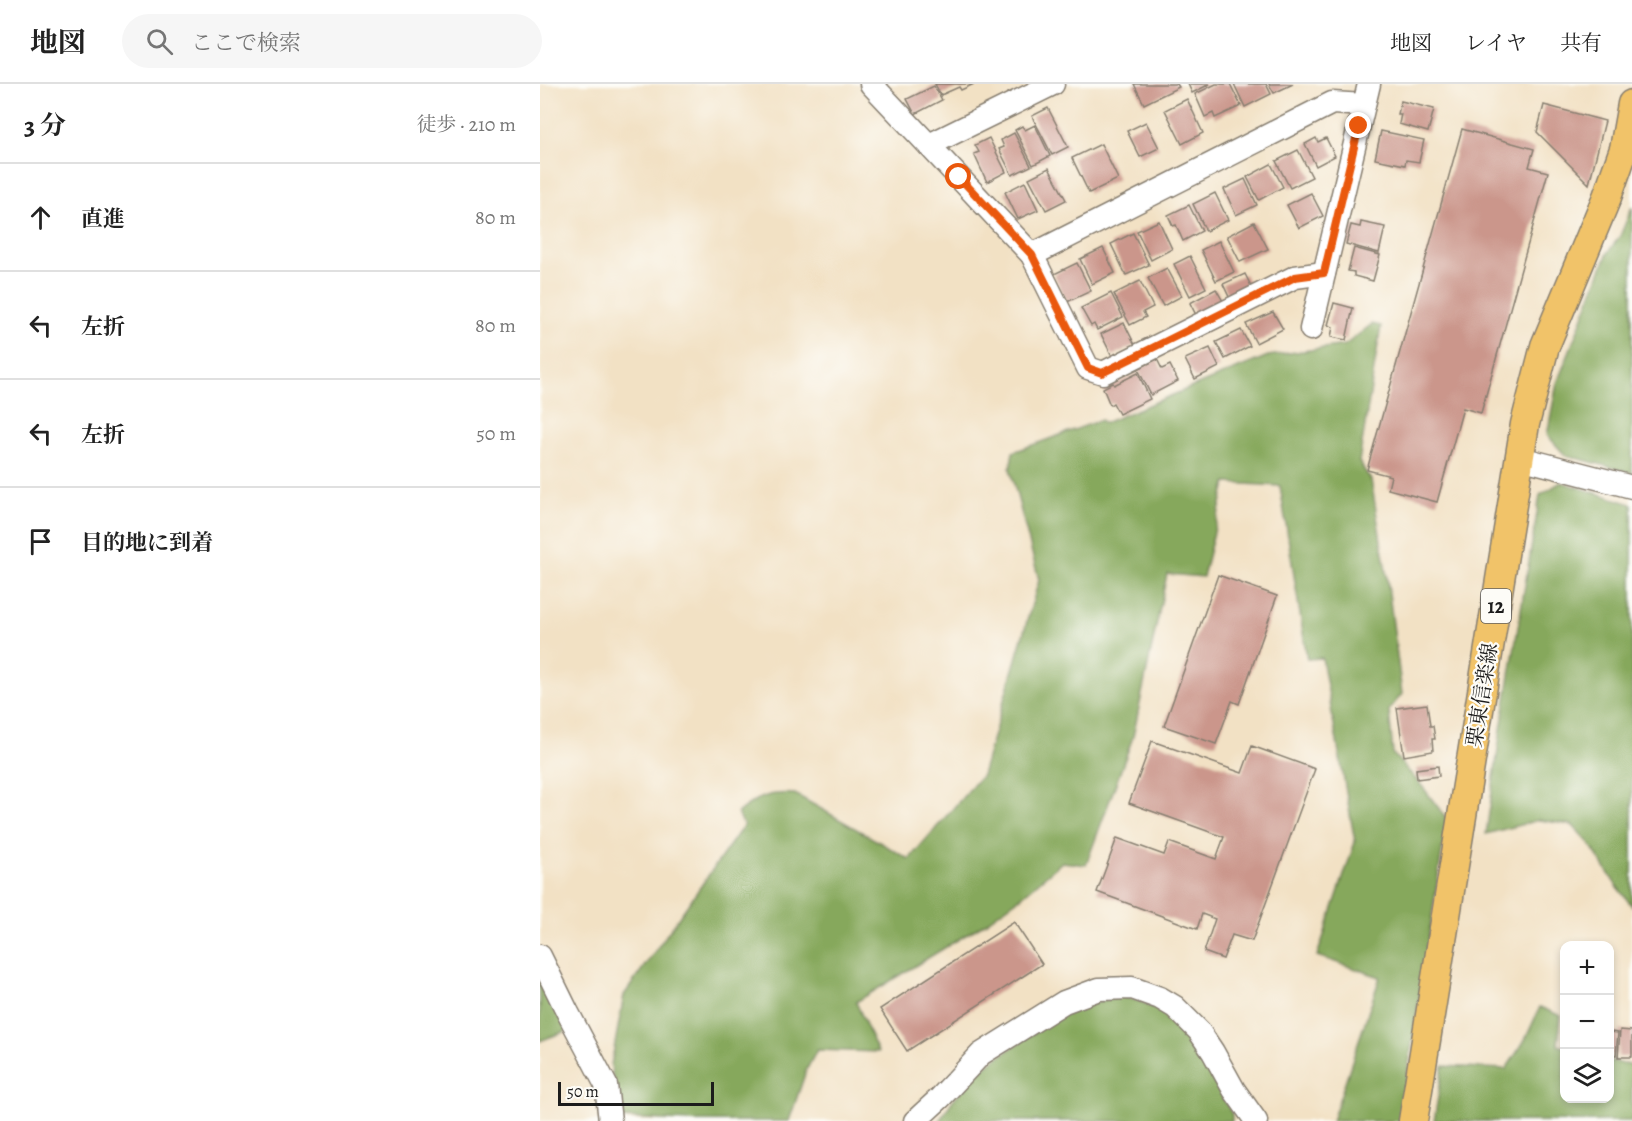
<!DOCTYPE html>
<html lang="ja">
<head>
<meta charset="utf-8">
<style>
  :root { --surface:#fff; --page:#f6f6f6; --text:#222; --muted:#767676; --line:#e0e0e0 }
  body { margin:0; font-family:Alegreya,"Noto Serif JP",serif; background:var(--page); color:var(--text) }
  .controls { position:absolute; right:18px; bottom:18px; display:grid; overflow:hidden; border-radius:12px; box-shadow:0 3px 9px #0003 }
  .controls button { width:54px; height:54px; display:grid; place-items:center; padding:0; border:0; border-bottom:2px solid var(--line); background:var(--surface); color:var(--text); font:30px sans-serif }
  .scale { position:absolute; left:18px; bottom:15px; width:156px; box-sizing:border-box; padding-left:6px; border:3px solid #1c1c1c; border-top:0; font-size:16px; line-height:21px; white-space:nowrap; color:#1c1c1c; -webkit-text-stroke:4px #fdfcf7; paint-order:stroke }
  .stop { position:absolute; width:18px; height:18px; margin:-14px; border:4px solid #ea580c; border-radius:50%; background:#fff }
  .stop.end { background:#ea580c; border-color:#fff; box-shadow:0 2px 6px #0008 }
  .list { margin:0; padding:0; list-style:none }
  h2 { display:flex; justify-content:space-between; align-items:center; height:78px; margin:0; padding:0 24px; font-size:26px }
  h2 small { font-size:20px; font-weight:400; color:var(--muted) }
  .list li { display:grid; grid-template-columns:39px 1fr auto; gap:18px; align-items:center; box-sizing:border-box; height:108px; padding:0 24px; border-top:2px solid var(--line) }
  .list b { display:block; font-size:22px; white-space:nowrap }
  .list em { font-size:20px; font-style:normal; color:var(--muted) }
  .icon { flex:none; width:33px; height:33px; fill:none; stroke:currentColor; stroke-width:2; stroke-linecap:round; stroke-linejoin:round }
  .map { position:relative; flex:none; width:1092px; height:1037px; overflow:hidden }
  header { display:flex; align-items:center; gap:36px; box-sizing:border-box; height:84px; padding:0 30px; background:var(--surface); border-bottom:2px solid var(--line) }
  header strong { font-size:28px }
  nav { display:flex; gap:33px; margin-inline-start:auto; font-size:21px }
  .search { width:420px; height:54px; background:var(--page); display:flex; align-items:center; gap:15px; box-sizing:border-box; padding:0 21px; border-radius:33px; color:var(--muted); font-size:22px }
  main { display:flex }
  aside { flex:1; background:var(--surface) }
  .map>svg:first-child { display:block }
</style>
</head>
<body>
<header>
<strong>地図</strong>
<div class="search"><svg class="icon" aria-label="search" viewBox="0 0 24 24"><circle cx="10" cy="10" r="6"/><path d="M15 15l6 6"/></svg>ここで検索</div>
<nav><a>地図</a><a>レイヤ</a><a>共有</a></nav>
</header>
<main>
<aside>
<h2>3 分<small>徒歩 · 210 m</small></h2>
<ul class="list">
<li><svg class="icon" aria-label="ahead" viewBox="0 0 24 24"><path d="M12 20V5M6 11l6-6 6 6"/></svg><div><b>直進</b></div><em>80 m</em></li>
<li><svg class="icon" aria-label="left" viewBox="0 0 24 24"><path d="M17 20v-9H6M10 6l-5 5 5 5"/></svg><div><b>左折</b></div><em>80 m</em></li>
<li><svg class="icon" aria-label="left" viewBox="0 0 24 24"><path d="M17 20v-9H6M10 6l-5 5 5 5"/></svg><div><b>左折</b></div><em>50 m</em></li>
<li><svg class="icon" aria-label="arrive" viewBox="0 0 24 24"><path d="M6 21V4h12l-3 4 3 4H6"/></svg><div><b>目的地に到着</b></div></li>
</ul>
</aside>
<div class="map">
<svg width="1092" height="1037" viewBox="0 0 1092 1037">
  <rect width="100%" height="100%" fill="#fdfcf7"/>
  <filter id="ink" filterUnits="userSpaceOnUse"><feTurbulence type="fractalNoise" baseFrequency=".0167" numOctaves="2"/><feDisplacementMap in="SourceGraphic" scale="12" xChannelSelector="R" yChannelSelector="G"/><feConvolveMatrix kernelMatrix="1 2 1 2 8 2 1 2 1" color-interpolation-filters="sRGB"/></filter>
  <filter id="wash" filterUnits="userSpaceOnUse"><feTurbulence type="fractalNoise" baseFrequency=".008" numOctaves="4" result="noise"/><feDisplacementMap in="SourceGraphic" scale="24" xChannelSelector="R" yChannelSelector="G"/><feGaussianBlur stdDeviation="1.35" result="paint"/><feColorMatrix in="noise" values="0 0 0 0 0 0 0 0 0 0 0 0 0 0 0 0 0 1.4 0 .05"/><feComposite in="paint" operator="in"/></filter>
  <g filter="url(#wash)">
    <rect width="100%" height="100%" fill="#f2e1c4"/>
    <g fill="#86a85c" stroke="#51623c" stroke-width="1.5">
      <polygon points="1092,123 1092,389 1025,371 1007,351 1017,299 1068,168 1080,152"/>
      <path d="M 832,240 L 841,242 L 819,378 L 831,396 L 847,493 L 862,610 L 849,626 L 853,670 L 882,702 L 907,735 L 860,1037 L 792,1037 L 840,893 L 777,872 L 815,758 L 782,574 L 767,575 L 740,402 L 686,399 L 663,493 L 627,490 L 593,653 L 546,781 L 522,778 L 481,813 L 442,841 L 316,918 L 338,968 L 277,966 L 266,987 L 249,1037 L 153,1037 L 78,1034 L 71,981 L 84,911 L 204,741 L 197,729 C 217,713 229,708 255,710 L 369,775 L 442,691 L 499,496 L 470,385 L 473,368 L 561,336 L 564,339 L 728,272 L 805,261 Z"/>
      <polygon points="1021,398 1092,420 1092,822 1078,804 1049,759 1032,741 999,736 946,750 960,651 1000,411"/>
      <polygon points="0,891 29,946 0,957"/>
      <polygon points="580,912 600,917 623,928 644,945 692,1030 692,1037 399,1037 413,1016 436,990 454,976 529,925"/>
      <polygon points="1000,923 1021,932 1018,961 1024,963 1024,1014 1070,1014 1070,976 1083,980 1092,980 1092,1037 894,1037 903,982 966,985 985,956"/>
    </g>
    <g id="blocks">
      <g fill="#cb968b">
        <polygon points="395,0 434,0 421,6 419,3 401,11"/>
        <polygon points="594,0 637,0 639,3 604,20"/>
        <polygon points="648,0 670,0 652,9"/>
        <polygon points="676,0 690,0 701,22 675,34 673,29 665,33 655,10"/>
        <polygon points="694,0 726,0 731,10 705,23"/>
        <polygon points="729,0 753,0 734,9"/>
        <polygon points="394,2 402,16 375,30 367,15"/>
        <polygon points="647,15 663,49 642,60 625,26"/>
        <polygon points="861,17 894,25 888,48 859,40 861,30 858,30"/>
        <polygon points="1004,21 1065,37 1049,100 997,48"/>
        <polygon points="508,24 528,63 512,71 492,32"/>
        <polygon points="606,38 619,64 600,73 587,47"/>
        <polygon points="495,41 510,72 493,81 475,46 482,42 485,46"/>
        <polygon points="922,45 994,65 989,83 1008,88 941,329 923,324 897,418 848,405 851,392 827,386"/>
        <polygon points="841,47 884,56 879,78 866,76 865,81 835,75"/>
        <polygon points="474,49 491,82 472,91 459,65 464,63 461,56"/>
        <polygon points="449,54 466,88 447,98 434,70 439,68 435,61"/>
        <polygon points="776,54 778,58 786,54 795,72 776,82 765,60"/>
        <polygon points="561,60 578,95 549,109 532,74"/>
        <polygon points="758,66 772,93 750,104 736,77"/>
        <polygon points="731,80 743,103 719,116 707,93"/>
        <polygon points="509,84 526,116 506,126 489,94"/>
        <polygon points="705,95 717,121 696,131 684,105"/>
        <polygon points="485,98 498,126 478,135 465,108"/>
        <polygon points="675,109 688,136 666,147 653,120"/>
        <polygon points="771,109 783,132 759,144 747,121"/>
        <polygon points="649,121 662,147 643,157 636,141 633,142 628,131"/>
        <polygon points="619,137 632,165 611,176 597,147"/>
        <polygon points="714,138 728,165 700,178 687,152"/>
        <polygon points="821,138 845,143 839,169 806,160 811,141 820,143"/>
        <polygon points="593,149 609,181 586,191 571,160"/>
        <polygon points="679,157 694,188 676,197 661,166"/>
        <polygon points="563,164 575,189 552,200 540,175"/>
        <polygon points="814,164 840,171 833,197 814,192 814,188 808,187"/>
        <polygon points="650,172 666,204 650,212 634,180"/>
        <polygon points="537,179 551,207 527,218 514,190"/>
        <polygon points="627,184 642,212 623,222 608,194"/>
        <polygon points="705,190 713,206 691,217 683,200"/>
        <polygon points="600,197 613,223 603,228 606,233 590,241 574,210"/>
        <polygon points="676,205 684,219 657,233 650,219"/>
        <polygon points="571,209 583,233 557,246 554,240 551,242 541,224"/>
        <polygon points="794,219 813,224 806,256 791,253 793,243 788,241"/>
        <polygon points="733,228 743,245 716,259 706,240"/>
        <polygon points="584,239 595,261 572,272 561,250"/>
        <polygon points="701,246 710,262 685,275 676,258"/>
        <polygon points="670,264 679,283 655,295 645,275"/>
        <polygon points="617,275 622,285 630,281 638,297 611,311 598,285"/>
        <polygon points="598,289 610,315 579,330 573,319 570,321 563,304 573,299 574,301"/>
        <polygon points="678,491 737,512 699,620 692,617 676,660 624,642"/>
        <polygon points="887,620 890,642 893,642 895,655 892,655 893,667 864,672 857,624"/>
        <polygon points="612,657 702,689 712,662 775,685 712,857 692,851 683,875 664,868 675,835 662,830 657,845 557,808 577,754 624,771 629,758 676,775 684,753 589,719"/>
        <polygon points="898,682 899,692 877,695 876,685"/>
        <polygon points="474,838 502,880 367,967 340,925"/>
        <polygon points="1080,946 1092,947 1092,973 1078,973"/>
        <polygon points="1070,948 1078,949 1076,971 1070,971"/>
      </g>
    </g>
  </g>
  <g filter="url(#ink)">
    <use href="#blocks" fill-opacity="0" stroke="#877e70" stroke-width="1.5"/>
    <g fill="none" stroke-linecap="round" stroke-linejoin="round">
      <defs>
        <g id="minor">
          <polyline points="331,0 492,171 548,284 563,289 755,193 784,189"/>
          <polyline points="389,61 513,0"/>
          <polyline points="492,171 792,19 824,21"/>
          <polyline points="771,245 829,0"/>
          <polyline points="980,374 1092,403"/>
          <polyline points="0,872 27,927 66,1001 70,1037"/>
          <polyline points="375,1037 400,1014 441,970 524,918 559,905 592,904 620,914 635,923 659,947 673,968 694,1006 716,1037"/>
        </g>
        <polyline id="major" points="873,1037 985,340 1005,262 1067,113 1084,65 1092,20"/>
      </defs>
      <use href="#minor" stroke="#877e70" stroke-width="25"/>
      <use href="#major" stroke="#877e70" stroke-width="31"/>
      <use href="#minor" stroke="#fff" stroke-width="22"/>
      <use href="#major" stroke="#f1c369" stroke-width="28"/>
    </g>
  </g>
  <g fill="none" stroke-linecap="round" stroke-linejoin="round" filter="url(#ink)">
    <polyline stroke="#ea580c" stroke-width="8" points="419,93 492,171 548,284 562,289 755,193 784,189 819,42"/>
  </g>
  <g text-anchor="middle" stroke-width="4.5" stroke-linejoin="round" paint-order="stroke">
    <rect fill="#fdfcf7" stroke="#605f5e" stroke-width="1.5" x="941" y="505" width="30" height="34" rx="4.5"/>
    <g font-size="20" font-weight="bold" fill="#1c1c1c">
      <text x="956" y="529">12</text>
    </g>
    <g font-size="21" fill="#1c1c1c" stroke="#fdfcf7">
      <text transform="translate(942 611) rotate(-81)" y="7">栗東信楽線</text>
    </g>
  </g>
</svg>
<div class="controls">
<button>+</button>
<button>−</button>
<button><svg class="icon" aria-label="layers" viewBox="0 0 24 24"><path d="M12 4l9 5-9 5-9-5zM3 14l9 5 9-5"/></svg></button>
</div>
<div class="scale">50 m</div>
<div class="stop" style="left:419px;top:93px"></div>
<div class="stop end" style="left:819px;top:42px"></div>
</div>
</main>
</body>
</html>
